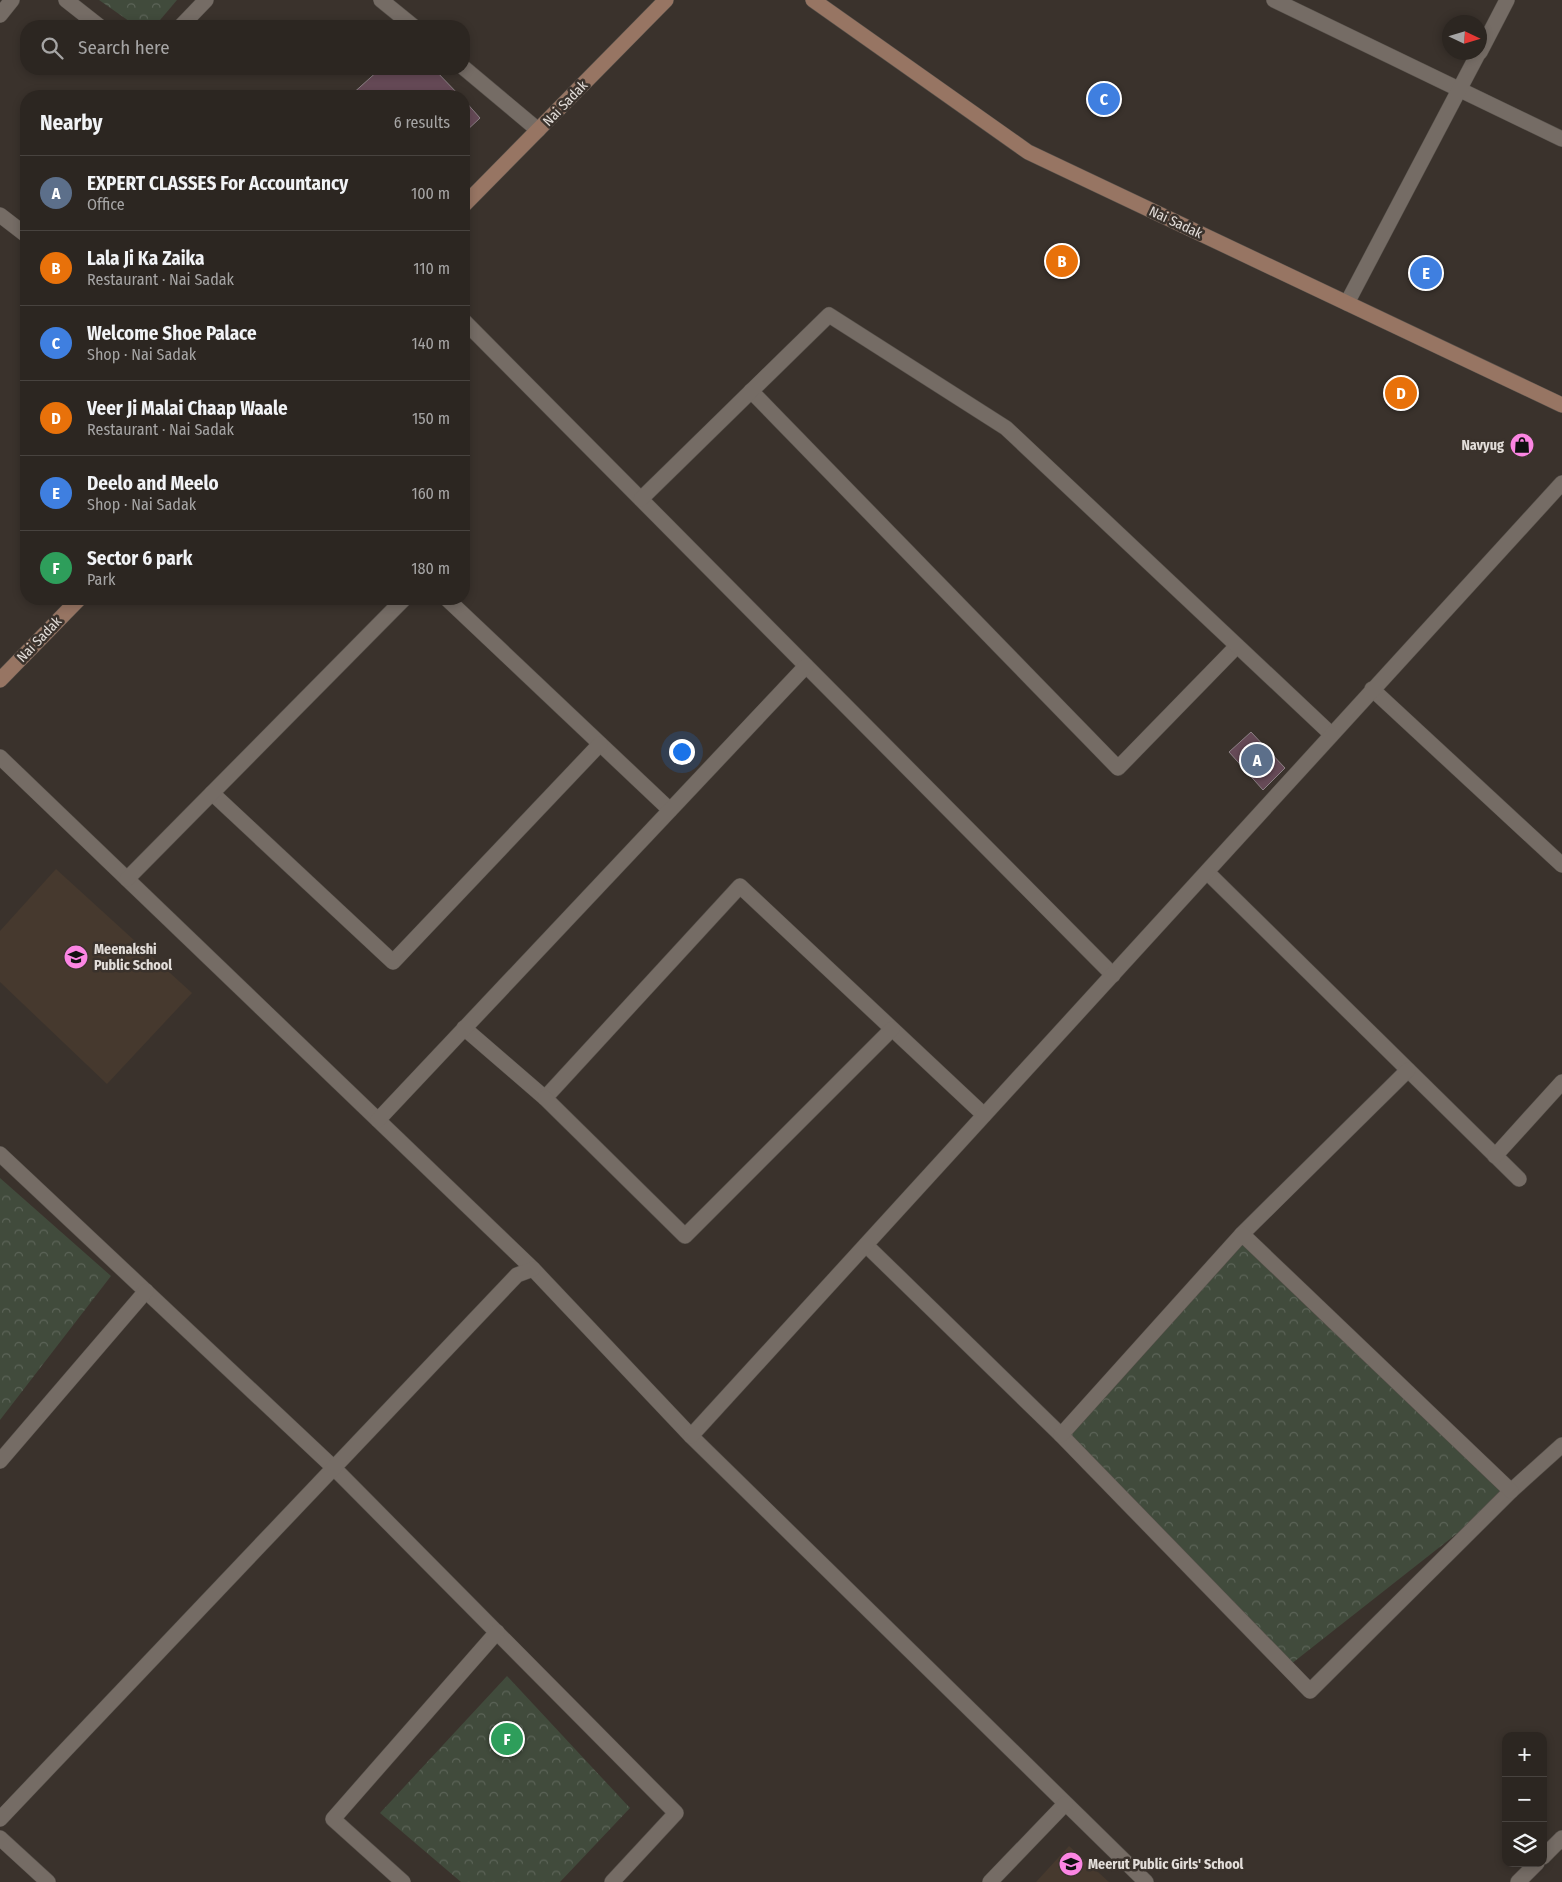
<!DOCTYPE html>
<html lang="en">
<head>
<meta charset="utf-8">
<style>
  :root { --surface:#2c2621; --page:#38322e; --text:#f1f3f6; --muted:#a6a5a5; --line:#48433f; --accent:#8abfa5 }
  body { margin:0; font-family:"Fira Sans Condensed",sans-serif; background:var(--page); color:var(--text) }
  .controls { position:absolute; right:15px; bottom:15px; display:grid; overflow:hidden; border-radius:10px; box-shadow:0 2px 8px #0003 }
  .controls button { width:45px; height:45px; display:grid; place-items:center; padding:0; border:0; border-bottom:1px solid var(--line); background:var(--surface); color:var(--text); font:25px sans-serif }
  .compass { position:absolute; left:1442px; top:15px; width:45px; height:45px; border-radius:50%; background:var(--surface); box-shadow:0 2px 8px #0003; rotate:94deg }
  .you { position:absolute; left:681px; top:751px; width:18px; height:18px; margin:-12px; border:4px solid #fff; border-radius:50%; background:#1a73e8; box-shadow:0 0 0 8px #1a73e833 }
  .badge { display:grid; place-items:center; width:32px; height:32px; border-radius:50%; background:var(--accent); color:#fff; font-size:16px; font-weight:700 }
  .pin { position:absolute; translate:-50% -50%; border:2px solid #fff; box-shadow:0 1px 5px #0006 }
  .list { margin:0; padding:0; list-style:none }
  h2 { display:flex; justify-content:space-between; align-items:center; height:65px; margin:0; padding:0 20px; font-size:21px }
  h2 small { font-size:16px; font-weight:400; color:var(--muted) }
  .list li { display:grid; grid-template-columns:32px 1fr auto; gap:15px; align-items:center; box-sizing:border-box; height:75px; padding:0 20px; border-top:1px solid var(--line) }
  .list b { display:block; font-size:19px; white-space:nowrap }
  .list p { margin:0; font-size:16px; white-space:nowrap; color:var(--muted) }
  .list em { font-size:16px; font-style:normal; color:var(--muted) }
  .icon { flex:none; width:28px; height:28px; fill:none; stroke:currentColor; stroke-width:2; stroke-linecap:round; stroke-linejoin:round }
  .map { position:relative; flex:none; width:1562px; height:1882px; overflow:hidden }
  .search { position:absolute; background:var(--surface); box-shadow:0 2px 8px #0003; left:20px; top:20px; width:450px; height:55px; display:flex; align-items:center; gap:12px; box-sizing:border-box; padding:0 18px; border-radius:20px; color:var(--muted); font-size:19px }
  .panel { position:absolute; background:var(--surface); box-shadow:0 2px 8px #0003; left:20px; top:90px; width:450px; height:515px; border-radius:20px }
  .map>svg:first-child { display:block }
</style>
</head>
<body>
<div class="map">
<svg width="1562" height="1882" viewBox="0 0 1562 1882">
  <defs>
    <pattern id="park-crowns" width="20" height="18" patternUnits="userSpaceOnUse" patternTransform="scale(1.25)"><rect width="20" height="18" fill="#414b3c"/><path d="M2 6a3 3 0 1 1 6 0M12 15a3 3 0 1 1 6 0" fill="none" stroke="#5c6458"/></pattern>
  </defs>
  <rect width="100%" height="100%" fill="#3a322c"/>
  <g fill="#46392e">
    <polygon points="56,869 192,993 107,1084 0,982 0,931"/>
    <polygon points="1069,1846 1109,1882 1036,1882"/>
  </g>
  <g fill="url(#park-crowns)">
    <polygon points="99,0 177,0 155,26 136,26"/>
    <polygon points="0,1178 111,1276 0,1420"/>
    <polygon points="1242,1234 1511,1491 1286,1668 1061,1435"/>
    <polygon points="507,1676 630,1808 560,1882 461,1882 380,1813"/>
  </g>
  <g fill="#664a57" stroke="#8c8185">
    <polygon points="380,69 434,69 460,96 350,96"/>
    <polygon points="464,100 480,118 464,133"/>
    <polygon points="1251,732 1285,768 1263,790 1229,752"/>
  </g>
  <g fill="none" stroke-linecap="round" stroke-linejoin="round">
    <defs>
      <g id="street">
        <polyline points="66,0 99,26"/>
        <polyline points="381,0 413,26"/>
        <polyline points="1274,0 1562,139"/>
        <polyline points="0,15 12,0"/>
        <polyline points="181,26 206,0"/>
        <polyline points="1480,52 1507,0"/>
        <polyline points="464,68 538,130"/>
        <polyline points="0,215 26,235"/>
        <polyline points="1347,303 1479,52"/>
        <polyline points="464,321 1113,975"/>
        <polyline points="751,391 1118,768 1237,646"/>
        <polyline points="641,499 829,315 1006,428 1331,734"/>
        <polyline points="447,599 670,810"/>
        <polyline points="1372,689 1562,865"/>
        <polyline points="0,757 533,1269 691,1436 1146,1882"/>
        <polyline points="212,793 393,962 600,744"/>
        <polyline points="1207,872 1519,1179"/>
        <polyline points="127,879 404,599"/>
        <polyline points="464,1028 545,1098 740,886 984,1115"/>
        <polyline points="545,1098 685,1236 892,1029"/>
        <polyline points="378,1120 806,666"/>
        <polyline points="0,1154 334,1468 676,1813 612,1882"/>
        <polyline points="1495,1156 1562,1082"/>
        <polyline points="1242,1234 1408,1070"/>
        <polyline points="866,1245 1061,1435 1310,1691 1511,1491 1562,1445"/>
        <polyline points="1061,1435 1242,1234 1511,1491"/>
        <polyline points="691,1436 1562,483"/>
        <polyline points="0,1461 146,1291"/>
        <polyline points="0,1819 517,1275 533,1269"/>
        <polyline points="0,1838 48,1882"/>
        <polyline points="1543,1857 1562,1838"/>
        <polyline points="403,1882 333,1819 497,1632"/>
        <polyline points="990,1882 1065,1804"/>
        <polyline points="1518,1882 1537,1863"/>
      </g>
      <g id="secondary">
        <polyline points="813,0 1028,152 1562,405"/>
        <polyline points="464,205 666,0"/>
        <polyline points="0,680 79,599"/>
      </g>
    </defs>
    <use href="#street" stroke="#57514b" stroke-width="16"/>
    <use href="#secondary" stroke="#57514b" stroke-width="16"/>
    <use href="#street" stroke="#756c65" stroke-width="15"/>
    <use href="#secondary" stroke="#977563" stroke-width="15"/>
  </g>
  <defs>
    <symbol id="shop-disc" viewBox="-11 -11 22 22"><circle r="9.5" fill="#fc86e3" stroke="#3a322c"/><path d="M-5-2.5h2.3a2.7 3.5 0 0 1 5.4 0H5L5.5 6h-11ZM-1.5-2.5h3a1.5 2.3 0 0 0-3 0Z" fill="#111"/></symbol>
    <symbol id="school-disc" viewBox="-11 -11 22 22"><circle r="9.5" fill="#fc86e3" stroke="#3a322c"/><path d="M0-5L7-2L0 1L-7-2ZM-4 1L0 2.5L4 1V4Q0 6-4 4Z" fill="#111"/></symbol>
  </defs>
  <g fill-rule="evenodd">
    <use href="#shop-disc" x="1508" y="431" width="28" height="28"/>
    <use href="#school-disc" x="62" y="943" width="28" height="28"/>
    <use href="#school-disc" x="1057" y="1850" width="28" height="28"/>
  </g>
  <g text-anchor="middle" stroke-width="5" stroke-linejoin="round" paint-order="stroke">
    <g font-size="14" fill="#e2ddd9" stroke="#3a322c">
      <text transform="translate(565 103) rotate(-46)" y="5">Nai Sadak</text>
      <text transform="translate(1176 222) rotate(25)" y="5">Nai Sadak</text>
      <text transform="translate(39 639) rotate(-46)" y="5">Nai Sadak</text>
    </g>
    <g font-size="14" font-weight="bold" fill="#e2ddd9" stroke="#3a322c" text-anchor="start">
      <text x="1504" y="450" text-anchor="end">Navyug</text>
      <text x="94" y="954">Meenakshi<tspan x="94" dy="16">Public School</tspan></text>
      <text x="1088" y="1869">Meerut Public Girls' School</text>
    </g>
  </g>
</svg>
<div class="controls">
<button>+</button>
<button>−</button>
<button><svg class="icon" aria-label="layers" viewBox="0 0 24 24"><path d="M12 4l9 5-9 5-9-5zM3 14l9 5 9-5"/></svg></button>
</div>
<svg class="compass" viewBox="-18 -18 36 36"><path d="M0-13l5 13h-10z" fill="#e53935"/><path d="M0 13l5-13h-10z" fill="#a6a5a5"/></svg>
<div class="you"></div>
<div class="pin badge" style="left:1257px;top:760px;background:#5c6f8a">A</div>
<div class="pin badge" style="left:1062px;top:261px;background:#e8710a">B</div>
<div class="pin badge" style="left:1104px;top:99px;background:#3f7fe0">C</div>
<div class="pin badge" style="left:1401px;top:393px;background:#e8710a">D</div>
<div class="pin badge" style="left:1426px;top:273px;background:#3f7fe0">E</div>
<div class="pin badge" style="left:507px;top:1739px;background:#2e9e5b">F</div>
<div class="search"><svg class="icon" aria-label="search" viewBox="0 0 24 24"><circle cx="10" cy="10" r="6"/><path d="M15 15l6 6"/></svg>Search here</div>
<section class="panel">
<h2>Nearby<small>6 results</small></h2>
<ul class="list">
<li><span class="badge" style="background:#5c6f8a">A</span><div><b>EXPERT CLASSES For Accountancy</b><p>Office</p></div><em>100 m</em></li>
<li><span class="badge" style="background:#e8710a">B</span><div><b>Lala Ji Ka Zaika</b><p>Restaurant · Nai Sadak</p></div><em>110 m</em></li>
<li><span class="badge" style="background:#3f7fe0">C</span><div><b>Welcome Shoe Palace</b><p>Shop · Nai Sadak</p></div><em>140 m</em></li>
<li><span class="badge" style="background:#e8710a">D</span><div><b>Veer Ji Malai Chaap Waale</b><p>Restaurant · Nai Sadak</p></div><em>150 m</em></li>
<li><span class="badge" style="background:#3f7fe0">E</span><div><b>Deelo and Meelo</b><p>Shop · Nai Sadak</p></div><em>160 m</em></li>
<li><span class="badge" style="background:#2e9e5b">F</span><div><b>Sector 6 park</b><p>Park</p></div><em>180 m</em></li>
</ul>
</section>
</div>
</body>
</html>
